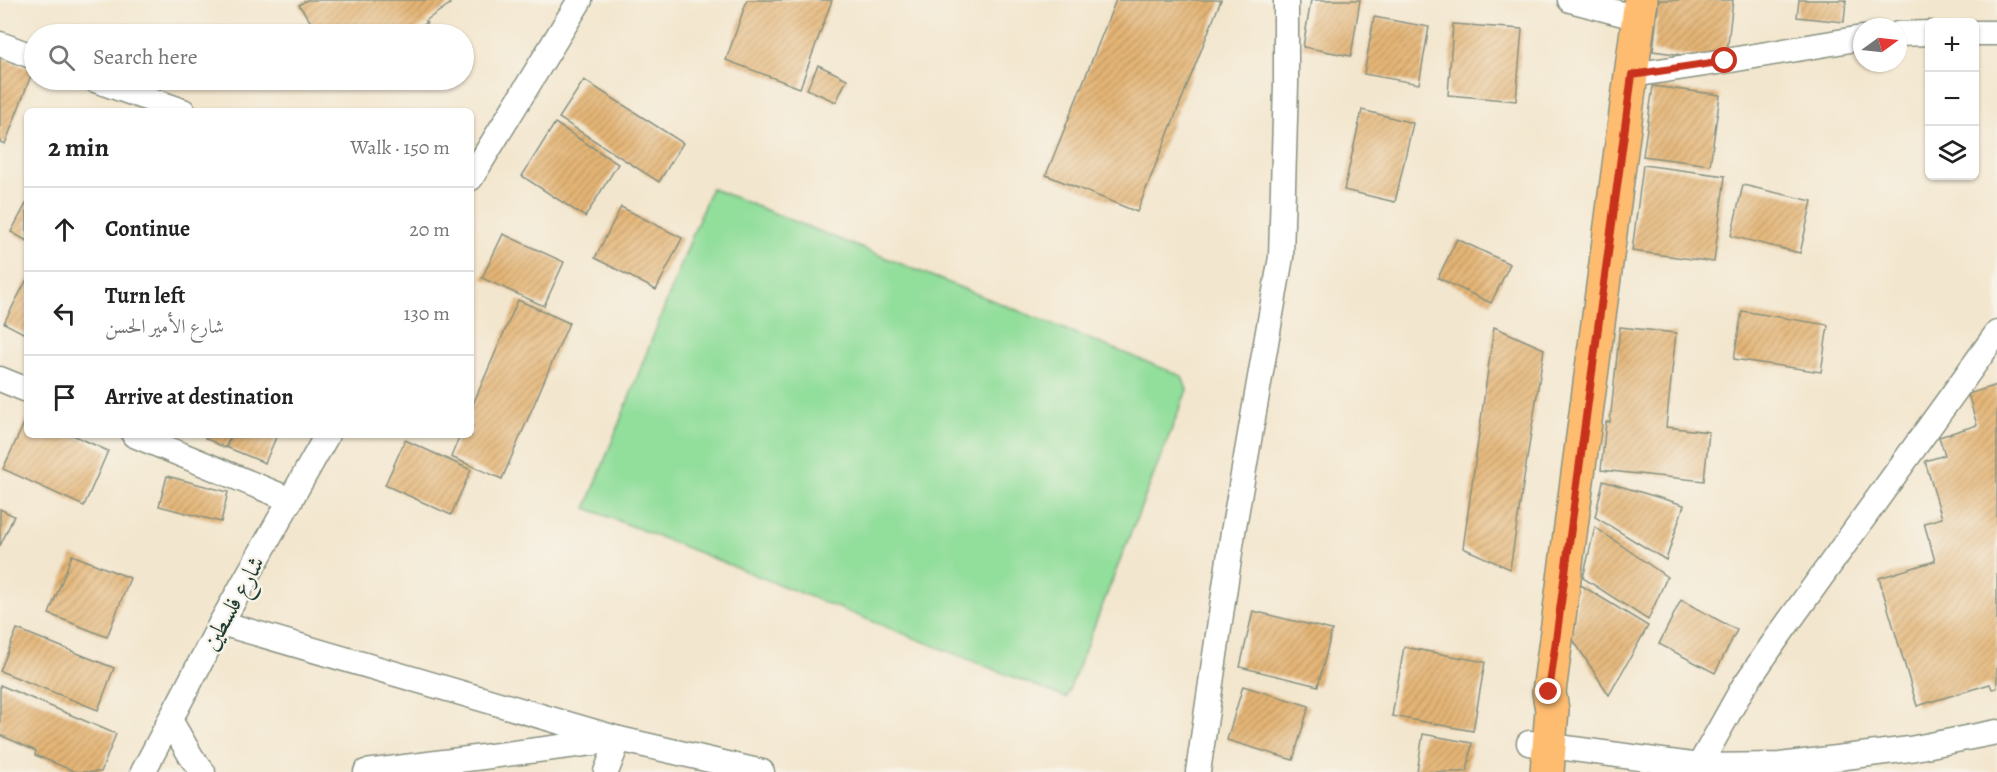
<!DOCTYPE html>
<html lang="en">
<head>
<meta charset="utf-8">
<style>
  :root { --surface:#fff; --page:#f2f2f2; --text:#222; --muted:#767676; --line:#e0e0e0 }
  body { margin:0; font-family:Alegreya,Amiri,serif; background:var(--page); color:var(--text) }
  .controls { position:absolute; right:18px; top:18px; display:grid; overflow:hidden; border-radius:9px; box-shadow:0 2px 4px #0004 }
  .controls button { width:54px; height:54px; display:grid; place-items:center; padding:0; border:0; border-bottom:2px solid var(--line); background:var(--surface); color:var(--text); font:30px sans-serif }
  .compass { position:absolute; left:1853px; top:18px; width:54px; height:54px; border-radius:50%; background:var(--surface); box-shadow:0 2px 4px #0004; rotate:75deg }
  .stop { position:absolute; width:18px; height:18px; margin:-14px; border:4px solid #c8321e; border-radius:50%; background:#fff }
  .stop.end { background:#c8321e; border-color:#fff; box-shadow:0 2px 6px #0008 }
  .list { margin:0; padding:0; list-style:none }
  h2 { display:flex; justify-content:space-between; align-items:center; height:78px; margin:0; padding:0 24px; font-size:26px }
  h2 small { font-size:20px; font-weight:400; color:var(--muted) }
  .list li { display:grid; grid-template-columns:39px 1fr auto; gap:18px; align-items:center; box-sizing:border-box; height:84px; padding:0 24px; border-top:2px solid var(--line) }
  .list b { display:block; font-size:22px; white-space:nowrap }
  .list p { margin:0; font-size:20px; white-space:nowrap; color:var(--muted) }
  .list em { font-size:20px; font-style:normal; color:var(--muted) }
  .icon { flex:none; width:33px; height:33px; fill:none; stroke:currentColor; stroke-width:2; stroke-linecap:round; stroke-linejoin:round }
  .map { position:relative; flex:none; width:1997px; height:772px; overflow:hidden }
  .search { position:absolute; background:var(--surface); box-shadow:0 2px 4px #0004; left:24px; top:24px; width:450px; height:66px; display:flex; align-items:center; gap:15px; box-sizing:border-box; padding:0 21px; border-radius:33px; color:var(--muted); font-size:22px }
  .panel { position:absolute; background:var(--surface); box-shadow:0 2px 4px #0004; left:24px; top:108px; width:450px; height:330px; border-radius:9px }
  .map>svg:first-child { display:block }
</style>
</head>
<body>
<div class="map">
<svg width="1997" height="772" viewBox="0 0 1997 772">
  <defs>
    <pattern id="building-hatch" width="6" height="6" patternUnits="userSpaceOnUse" patternTransform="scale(1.5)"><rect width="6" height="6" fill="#e5b576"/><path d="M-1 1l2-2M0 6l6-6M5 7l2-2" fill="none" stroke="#b99462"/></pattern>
  </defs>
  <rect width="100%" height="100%" fill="#f7f3e8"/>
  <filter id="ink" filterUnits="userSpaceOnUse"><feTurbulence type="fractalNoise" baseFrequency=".0167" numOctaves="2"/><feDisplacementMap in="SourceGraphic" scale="12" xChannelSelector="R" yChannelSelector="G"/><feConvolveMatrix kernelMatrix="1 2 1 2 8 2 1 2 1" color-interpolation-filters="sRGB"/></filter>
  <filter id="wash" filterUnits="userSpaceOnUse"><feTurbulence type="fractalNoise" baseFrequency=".008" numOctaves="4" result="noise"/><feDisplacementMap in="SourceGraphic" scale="24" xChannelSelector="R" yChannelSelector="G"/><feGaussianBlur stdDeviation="1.35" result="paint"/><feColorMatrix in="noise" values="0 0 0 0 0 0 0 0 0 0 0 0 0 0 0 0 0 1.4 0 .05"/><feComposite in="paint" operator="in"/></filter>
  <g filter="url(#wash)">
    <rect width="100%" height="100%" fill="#f3e6ce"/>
    <polygon fill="#92de9b" stroke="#588e68" stroke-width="1.5" points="711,188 1182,376 1187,390 1066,698 586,508"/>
    <g id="blocks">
      <g fill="url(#building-hatch)">
        <polygon points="307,0 447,0 450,4 425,21 427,23 409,34 319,34 299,5"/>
        <polygon points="747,0 832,0 800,88 726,60"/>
        <polygon points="1116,0 1221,0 1137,212 1046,175"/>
        <polygon points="1311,0 1360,0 1351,56 1303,47"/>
        <polygon points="1659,0 1733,0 1726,61 1653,51"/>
        <polygon points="1799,0 1846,0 1844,22 1797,17"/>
        <polygon points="1374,17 1429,27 1419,84 1364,74"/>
        <polygon points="1453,24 1522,29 1516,101 1448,95"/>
        <polygon points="0,57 33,70 5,144 0,142"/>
        <polygon points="818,65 847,79 836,102 807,89"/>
        <polygon points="584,80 683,143 659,182 559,118"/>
        <polygon points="1653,86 1720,95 1710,165 1643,156"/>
        <polygon points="1362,110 1413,123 1395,202 1344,190"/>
        <polygon points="555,123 618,164 585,217 522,176"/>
        <polygon points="1643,165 1725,176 1714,262 1632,251"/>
        <polygon points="1743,185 1812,201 1800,253 1731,236"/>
        <polygon points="27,202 27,241 11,232"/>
        <polygon points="621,207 682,238 656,290 595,258"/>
        <polygon points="503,234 564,262 544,306 482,278"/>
        <polygon points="1457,239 1510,264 1491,303 1438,278"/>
        <polygon points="27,279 27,335 4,323"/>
        <polygon points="518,300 569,323 502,479 451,457 460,435 471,435 471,409"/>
        <polygon points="1742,311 1828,325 1821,372 1734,359"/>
        <polygon points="1494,327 1544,349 1510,569 1463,548"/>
        <polygon points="1620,327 1676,333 1666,427 1709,432 1704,481 1601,470 1606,422 1610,422"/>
        <polygon points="1997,385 1997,688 1992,689 1990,684 1917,706 1879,578 1935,561 1924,523 1942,518 1925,461 1945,455 1939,437 1977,425 1968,394"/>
        <polygon points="27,417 27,435 73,435 108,451 84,506 3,469"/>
        <polygon points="207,435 231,435 225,448 205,438"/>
        <polygon points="232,435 277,435 265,463 226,447"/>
        <polygon points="405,440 471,470 451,515 385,485"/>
        <polygon points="167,476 228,492 221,522 159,506"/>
        <polygon points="1603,481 1684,505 1666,560 1595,517"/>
        <polygon points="0,509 14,516 0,546"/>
        <polygon points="1595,527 1667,577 1648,620 1583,578"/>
        <polygon points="72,555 130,578 107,637 49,614"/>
        <polygon points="1579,584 1648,626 1609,695 1572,638"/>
        <polygon points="1681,600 1737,630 1715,673 1659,644"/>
        <polygon points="1253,611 1332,630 1318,686 1240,667"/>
        <polygon points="17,629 114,668 98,710 0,671"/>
        <polygon points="1404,647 1485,662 1473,731 1392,716"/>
        <polygon points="0,685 116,734 101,772 76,772 35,755 36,751 0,735"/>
        <polygon points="1243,686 1309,706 1293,760 1227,740"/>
        <polygon points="1423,734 1472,743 1467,772 1417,772"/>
      </g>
    </g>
  </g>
  <g filter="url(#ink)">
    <use href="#blocks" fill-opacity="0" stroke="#899281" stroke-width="1.5"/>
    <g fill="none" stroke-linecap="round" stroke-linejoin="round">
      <defs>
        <g id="street">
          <polyline points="1570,0 1638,18"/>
          <polyline points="1974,33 1997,33"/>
          <polyline points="1898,34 1930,33"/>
          <polyline points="0,44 34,57"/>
          <polyline points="1632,75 1725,61 1862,38"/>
          <polyline points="95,80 183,111"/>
          <polyline points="471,178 580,0"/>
          <polyline points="0,379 27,390"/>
          <polyline points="134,435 291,500"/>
          <polyline points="221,623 619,739 762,772"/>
          <polyline points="170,720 192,758 203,772"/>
          <polyline points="1529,743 1699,766 1780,765 1910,749 1997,732"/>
          <polyline points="1699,766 1742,689 1777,638 1997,333"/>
          <polyline points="143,772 221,623 327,435"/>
          <polyline points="366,772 608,741"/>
          <polyline points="606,772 619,739"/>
          <polyline points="1198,772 1233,532 1281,257 1286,84 1286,0"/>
        </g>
        <polyline id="primary" points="1547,772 1552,710 1549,692 1641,0"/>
      </defs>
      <use href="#street" stroke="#899281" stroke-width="27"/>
      <use href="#primary" stroke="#899281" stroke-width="36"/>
      <use href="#street" stroke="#fff" stroke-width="24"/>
      <use href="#primary" stroke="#febc70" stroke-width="33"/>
    </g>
  </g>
  <g fill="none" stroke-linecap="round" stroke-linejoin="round" filter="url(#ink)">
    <polyline stroke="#c8321e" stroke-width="8" points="1549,692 1632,75 1725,61"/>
  </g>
  <g text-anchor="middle" stroke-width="4.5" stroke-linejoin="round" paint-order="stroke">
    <g font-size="24" fill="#1f3d34" stroke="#f7f3e8">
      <text transform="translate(233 603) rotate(-61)" y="8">شارع فلسطين</text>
    </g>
  </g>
</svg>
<div class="controls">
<button>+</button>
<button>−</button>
<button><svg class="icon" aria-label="layers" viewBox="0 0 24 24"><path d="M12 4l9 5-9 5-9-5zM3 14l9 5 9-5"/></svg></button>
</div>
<svg class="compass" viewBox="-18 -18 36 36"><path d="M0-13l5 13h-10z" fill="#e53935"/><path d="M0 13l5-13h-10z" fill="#767676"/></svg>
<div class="stop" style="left:1725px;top:61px"></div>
<div class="stop end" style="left:1549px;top:692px"></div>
<div class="search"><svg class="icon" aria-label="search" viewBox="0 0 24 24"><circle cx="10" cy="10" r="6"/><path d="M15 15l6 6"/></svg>Search here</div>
<section class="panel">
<h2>2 min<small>Walk · 150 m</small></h2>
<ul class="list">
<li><svg class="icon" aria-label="ahead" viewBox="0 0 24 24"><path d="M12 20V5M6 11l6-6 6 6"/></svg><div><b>Continue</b></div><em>20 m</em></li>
<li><svg class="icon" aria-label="left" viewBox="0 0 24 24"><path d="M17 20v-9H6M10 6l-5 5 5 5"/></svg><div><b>Turn left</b><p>شارع الأمير الحسن</p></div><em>130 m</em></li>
<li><svg class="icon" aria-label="arrive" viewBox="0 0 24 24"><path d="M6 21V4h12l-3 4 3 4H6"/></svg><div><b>Arrive at destination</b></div></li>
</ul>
</section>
</div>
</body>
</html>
